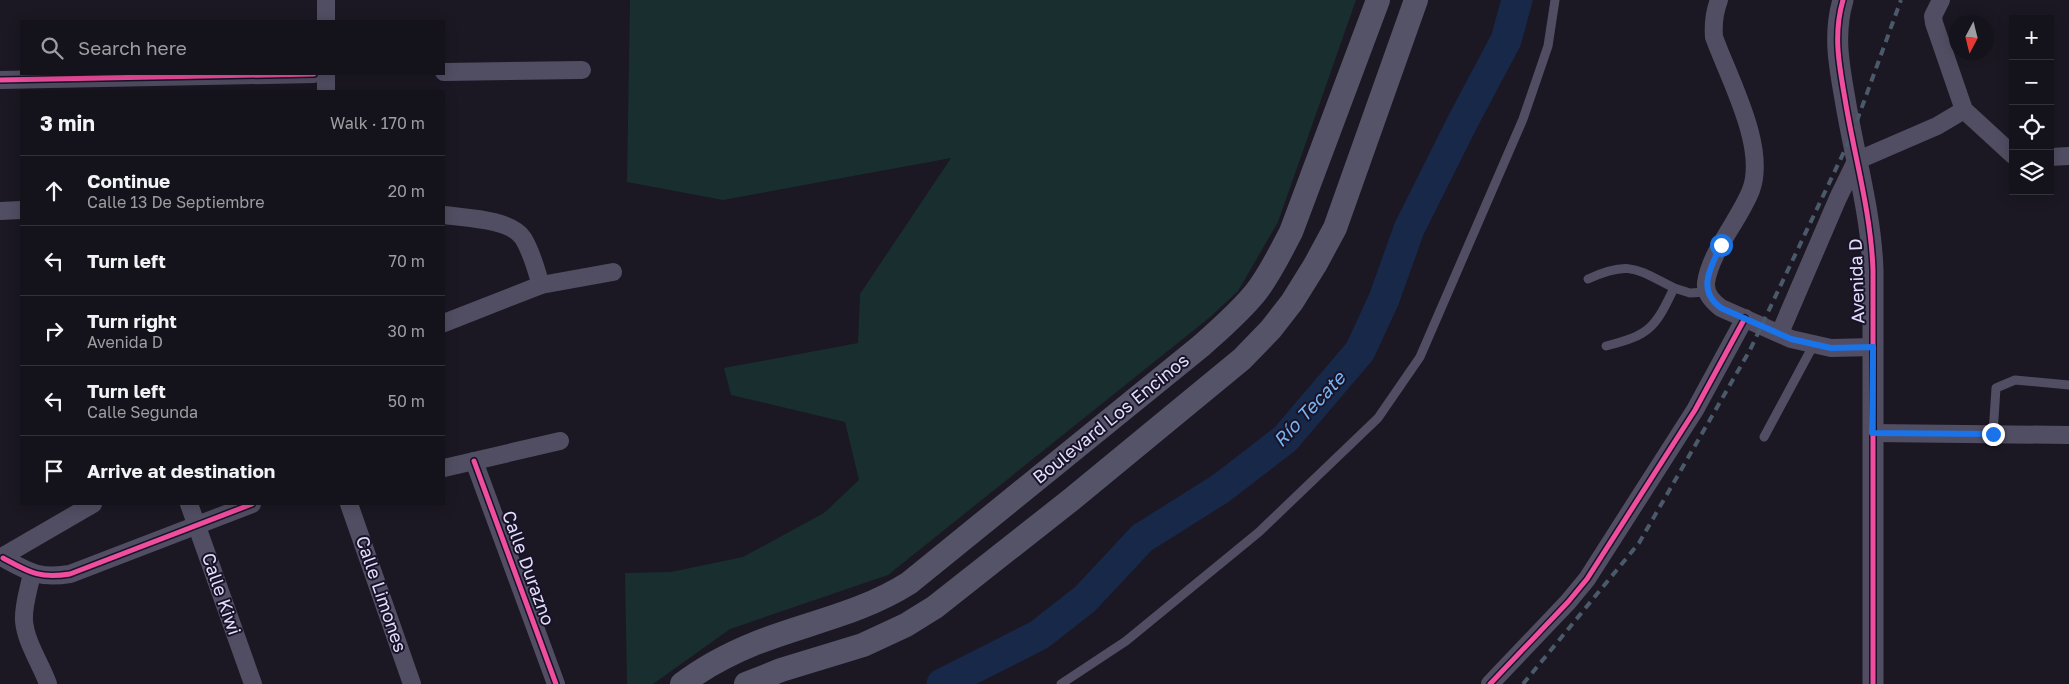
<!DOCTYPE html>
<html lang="en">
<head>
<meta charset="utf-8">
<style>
  :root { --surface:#14121a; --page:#1d1b23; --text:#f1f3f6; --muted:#9d9ea2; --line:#333239 }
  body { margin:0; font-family:"Golos Text",sans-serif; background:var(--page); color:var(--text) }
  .controls { position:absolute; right:15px; top:15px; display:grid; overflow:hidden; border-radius:0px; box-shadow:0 2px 12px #0003 }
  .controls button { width:45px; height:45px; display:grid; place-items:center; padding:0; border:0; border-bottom:1px solid var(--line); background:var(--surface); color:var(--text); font:25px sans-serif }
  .compass { position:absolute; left:1949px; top:15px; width:45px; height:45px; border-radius:50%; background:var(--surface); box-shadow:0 2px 12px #0003; rotate:187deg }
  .stop { position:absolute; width:15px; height:15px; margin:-11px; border:4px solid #1a73e8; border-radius:50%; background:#fff }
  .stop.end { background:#1a73e8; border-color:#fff; box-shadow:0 1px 5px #0008 }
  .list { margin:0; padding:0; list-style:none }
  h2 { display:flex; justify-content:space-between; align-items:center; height:65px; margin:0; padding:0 20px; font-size:21px }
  h2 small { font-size:16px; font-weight:400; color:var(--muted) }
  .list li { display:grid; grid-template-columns:32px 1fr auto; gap:15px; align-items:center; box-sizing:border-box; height:70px; padding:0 20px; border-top:1px solid var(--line) }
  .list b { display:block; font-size:19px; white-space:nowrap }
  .list p { margin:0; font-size:16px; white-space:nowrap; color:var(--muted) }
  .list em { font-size:16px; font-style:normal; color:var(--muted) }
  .icon { flex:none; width:28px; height:28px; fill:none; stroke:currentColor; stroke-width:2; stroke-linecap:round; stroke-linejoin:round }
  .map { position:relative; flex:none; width:2069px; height:684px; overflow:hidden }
  .search { position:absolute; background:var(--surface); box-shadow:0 2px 12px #0003; left:20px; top:20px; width:425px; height:55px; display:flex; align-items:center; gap:12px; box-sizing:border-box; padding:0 18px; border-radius:0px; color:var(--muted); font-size:19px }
  .panel { position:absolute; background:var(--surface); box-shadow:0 2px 12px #0003; left:20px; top:90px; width:425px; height:415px; border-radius:0px }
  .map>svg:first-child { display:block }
</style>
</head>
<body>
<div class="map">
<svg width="2069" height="684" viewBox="0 0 2069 684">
  <rect width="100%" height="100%" fill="#1b1823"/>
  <polygon fill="#182e2f" points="630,0 1356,0 1278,222 1238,291 1209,318 888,575 730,629 653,684 627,684 625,573 671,572 743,557 824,513 859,480 845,422 731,395 724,368 858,343 860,294 951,158 723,200 627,182"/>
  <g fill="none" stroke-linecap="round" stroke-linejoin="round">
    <polyline stroke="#172849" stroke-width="31" points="942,684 1039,635 1085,599 1142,538 1220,489 1285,439 1360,351 1384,299 1409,229 1462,123 1506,40 1517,0"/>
    <g stroke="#514e63" stroke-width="9">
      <path d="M 1588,279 C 1630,260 1636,269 1674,288"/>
      <path d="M 1606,346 C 1650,335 1655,328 1674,288 L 1690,293 L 1707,292"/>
      <polyline points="1993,434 1996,388 2015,380 2069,385"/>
      <polyline points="1764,437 1814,344"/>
      <polyline points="1061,684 1126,641 1259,532 1378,418 1420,357 1523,119 1548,46 1555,0"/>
    </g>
    <g stroke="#514e63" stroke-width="18">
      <polyline points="326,0 326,21"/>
      <path d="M 1719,0 C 1714,13 1713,24 1714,37 C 1729,79 1767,147 1751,190 C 1740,219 1710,252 1706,283 C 1705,294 1713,302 1721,308 L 1791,339 L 1831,348 L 1873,347"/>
      <polyline points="1941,0 1933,16 1934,23 1964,110 2013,155"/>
      <polyline points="444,72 582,70"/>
      <polyline points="326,74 326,91"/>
      <polyline points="0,80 314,74"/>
      <polyline points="2050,157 2069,156"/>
      <polyline points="0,211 21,210"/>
      <path d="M 444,215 C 465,218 511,219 523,238 C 532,252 536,270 541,285"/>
      <polyline points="444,323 541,285 613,272"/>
      <polyline points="1780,333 1838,198 1856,161 1937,126 1964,110"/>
      <polyline points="1872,433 2069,435"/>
      <polyline points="474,461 556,684"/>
      <polyline points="444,468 560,441"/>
      <polyline points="189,504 253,684"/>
      <polyline points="349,504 412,684"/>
      <polyline points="0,558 93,504"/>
      <path d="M 3,558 C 29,572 39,579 70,574 L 252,504"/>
      <path d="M 32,573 C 29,589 23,605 24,621 C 26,643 41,664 48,684"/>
      <polyline points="1490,684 1568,602 1587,579 1695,410 1745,318"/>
    </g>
    <path stroke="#514e63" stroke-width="21" d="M 1843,0 C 1833,34 1839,65 1845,99 C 1854,155 1871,212 1873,270 L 1873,684"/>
    <g stroke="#545368" stroke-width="24">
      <path d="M 682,684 C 704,667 729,654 756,643 C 807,623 862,613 909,583 L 1201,346 C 1220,329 1240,312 1256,292 C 1270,274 1280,253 1291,232 L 1378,0"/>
      <polyline points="746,684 781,670 863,645 906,625 935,607 1072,499 1242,359 1271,329 1292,302 1315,265 1335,228 1416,0"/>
    </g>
    <polyline stroke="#4b5a6a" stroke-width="4" stroke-dasharray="8 6" stroke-linecap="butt" points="1523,684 1639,543 1750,350 1851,137 1901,0"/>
    <defs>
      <g id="cycleway">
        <path d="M 1843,0 C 1833,34 1839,65 1845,99 C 1854,155 1871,212 1873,270 L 1873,684"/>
        <polyline points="0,80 314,74"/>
        <polyline points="474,461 556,684"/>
        <path d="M 3,558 C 29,572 39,579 70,574 L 252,504"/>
        <polyline points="1490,684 1568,602 1587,579 1695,410 1745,318"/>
      </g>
    </defs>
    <use href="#cycleway" stroke="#181328" stroke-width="8"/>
    <use href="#cycleway" stroke="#ef4d9e" stroke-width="5"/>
  </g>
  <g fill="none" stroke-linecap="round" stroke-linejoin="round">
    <path stroke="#1a73e8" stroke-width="6" d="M 1721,245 C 1711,267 1696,290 1721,308 L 1791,339 L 1831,348 L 1873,347 L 1872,433 L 1993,434"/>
  </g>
  <g text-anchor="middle" stroke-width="4" stroke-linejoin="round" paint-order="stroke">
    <g font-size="18" fill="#e2defb" stroke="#181328">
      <text transform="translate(1857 281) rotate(-92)" y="6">Avenida D</text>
      <text transform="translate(1111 419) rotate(-39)" y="6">Boulevard Los Encinos</text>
      <text transform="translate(528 568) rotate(70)" y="6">Calle Durazno</text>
      <text transform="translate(221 594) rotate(71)" y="6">Calle Kiwi</text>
      <text transform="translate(381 594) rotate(71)" y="6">Calle Limones</text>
    </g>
    <g font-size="19" font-style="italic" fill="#77b3f0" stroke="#181328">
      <text transform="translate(1309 409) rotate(-47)" y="7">Río Tecate</text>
    </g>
  </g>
</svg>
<div class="controls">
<button>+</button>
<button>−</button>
<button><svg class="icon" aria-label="locate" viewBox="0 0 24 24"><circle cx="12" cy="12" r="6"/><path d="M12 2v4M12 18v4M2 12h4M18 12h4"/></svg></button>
<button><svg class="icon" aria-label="layers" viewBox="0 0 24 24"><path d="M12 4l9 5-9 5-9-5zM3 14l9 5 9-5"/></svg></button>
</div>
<svg class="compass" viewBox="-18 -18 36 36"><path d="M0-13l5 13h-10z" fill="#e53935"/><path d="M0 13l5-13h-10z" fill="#9d9ea2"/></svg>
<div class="stop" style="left:1721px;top:245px"></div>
<div class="stop end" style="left:1993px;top:434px"></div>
<div class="search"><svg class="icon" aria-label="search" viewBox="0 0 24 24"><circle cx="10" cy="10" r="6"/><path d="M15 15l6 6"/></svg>Search here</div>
<section class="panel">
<h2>3 min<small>Walk · 170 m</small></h2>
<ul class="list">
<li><svg class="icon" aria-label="ahead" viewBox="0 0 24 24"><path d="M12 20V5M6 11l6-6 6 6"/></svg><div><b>Continue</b><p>Calle 13 De Septiembre</p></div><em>20 m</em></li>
<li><svg class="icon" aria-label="left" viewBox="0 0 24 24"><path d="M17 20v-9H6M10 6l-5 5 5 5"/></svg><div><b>Turn left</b></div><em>70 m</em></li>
<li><svg class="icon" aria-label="right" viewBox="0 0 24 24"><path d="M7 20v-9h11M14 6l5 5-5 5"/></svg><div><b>Turn right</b><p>Avenida D</p></div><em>30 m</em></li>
<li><svg class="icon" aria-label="left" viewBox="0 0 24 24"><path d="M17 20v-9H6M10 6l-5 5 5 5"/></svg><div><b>Turn left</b><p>Calle Segunda</p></div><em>50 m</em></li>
<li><svg class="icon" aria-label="arrive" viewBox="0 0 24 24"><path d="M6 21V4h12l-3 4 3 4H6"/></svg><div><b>Arrive at destination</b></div></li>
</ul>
</section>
</div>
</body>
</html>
